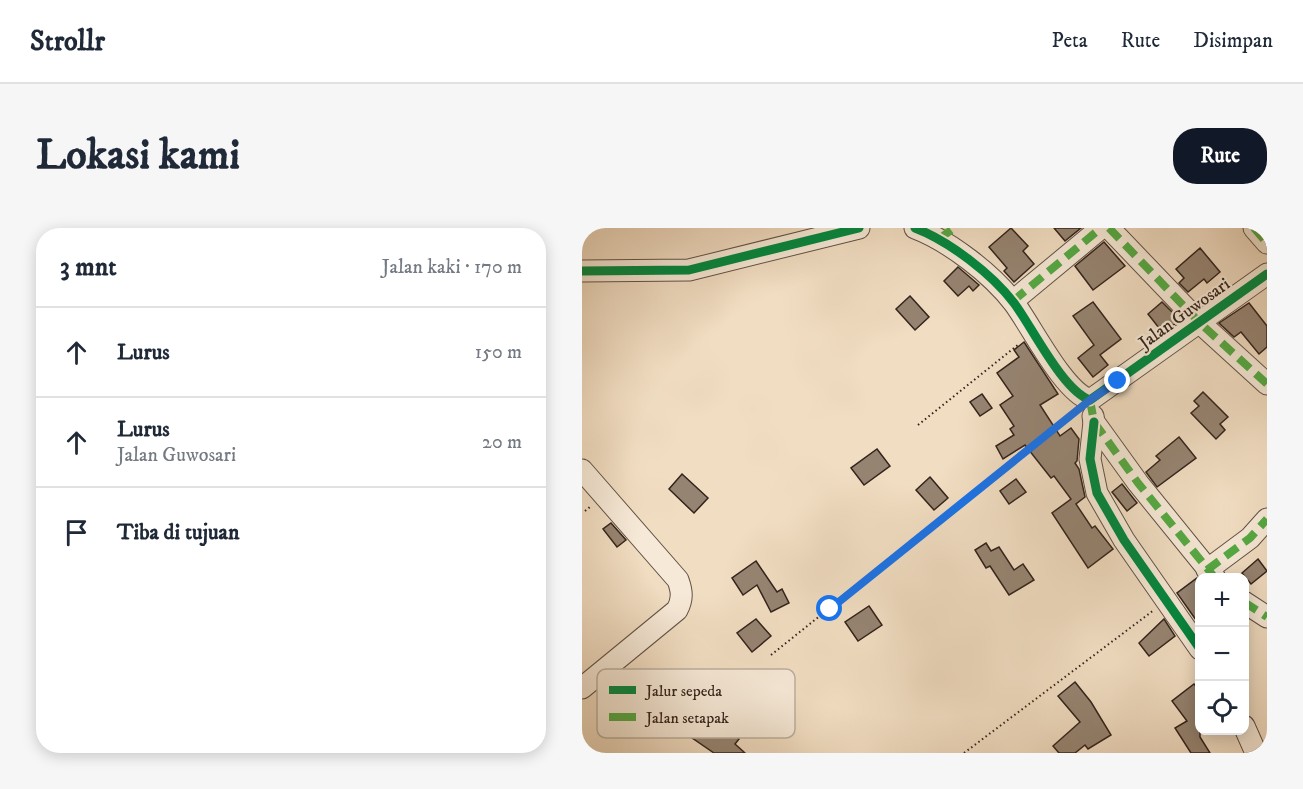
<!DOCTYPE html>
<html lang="id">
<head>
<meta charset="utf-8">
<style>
  :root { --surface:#fff; --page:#f6f6f7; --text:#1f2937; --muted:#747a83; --line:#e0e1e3; --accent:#111827 }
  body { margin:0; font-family:"IM FELL DW Pica",serif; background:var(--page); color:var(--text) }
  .controls { position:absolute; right:18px; bottom:18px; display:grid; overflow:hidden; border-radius:12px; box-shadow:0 3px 15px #0003 }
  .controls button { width:54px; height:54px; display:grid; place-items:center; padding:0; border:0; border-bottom:2px solid var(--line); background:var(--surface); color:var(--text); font:30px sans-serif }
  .stop { position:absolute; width:18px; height:18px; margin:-14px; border:4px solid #1a73e8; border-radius:50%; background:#fff }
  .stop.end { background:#1a73e8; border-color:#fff; box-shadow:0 2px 6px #0008 }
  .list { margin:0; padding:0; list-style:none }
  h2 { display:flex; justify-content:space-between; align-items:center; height:78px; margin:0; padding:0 24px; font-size:26px }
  h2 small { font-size:20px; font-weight:400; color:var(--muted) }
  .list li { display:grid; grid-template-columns:39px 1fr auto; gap:18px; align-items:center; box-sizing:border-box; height:90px; padding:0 24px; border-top:2px solid var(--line) }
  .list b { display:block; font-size:22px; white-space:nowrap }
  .list p { margin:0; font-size:20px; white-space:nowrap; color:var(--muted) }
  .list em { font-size:20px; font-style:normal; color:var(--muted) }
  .icon { flex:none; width:33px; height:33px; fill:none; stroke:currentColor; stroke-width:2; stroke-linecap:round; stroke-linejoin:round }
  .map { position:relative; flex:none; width:685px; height:525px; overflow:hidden; border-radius:24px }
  header { display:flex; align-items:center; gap:36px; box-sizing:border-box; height:84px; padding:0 30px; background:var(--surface); border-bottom:2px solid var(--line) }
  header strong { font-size:28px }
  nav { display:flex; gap:33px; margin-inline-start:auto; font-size:21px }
  .intro { display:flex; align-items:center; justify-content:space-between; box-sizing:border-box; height:144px; padding:0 36px }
  h1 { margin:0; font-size:42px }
  .button { padding:15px 27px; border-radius:24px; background:var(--accent); color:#fff; font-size:21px; font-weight:700 }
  main { display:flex; gap:36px; padding:0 36px }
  aside { flex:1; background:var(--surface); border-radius:24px; box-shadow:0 3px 15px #0003 }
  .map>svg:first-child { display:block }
</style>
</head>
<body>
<header>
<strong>Strollr</strong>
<nav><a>Peta</a><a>Rute</a><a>Disimpan</a></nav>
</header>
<div class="intro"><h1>Lokasi kami</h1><a class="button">Rute</a></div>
<main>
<aside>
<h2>3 mnt<small>Jalan kaki · 170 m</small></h2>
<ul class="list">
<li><svg class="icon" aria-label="ahead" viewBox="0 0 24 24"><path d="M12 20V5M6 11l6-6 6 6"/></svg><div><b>Lurus</b></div><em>150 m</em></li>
<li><svg class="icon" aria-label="ahead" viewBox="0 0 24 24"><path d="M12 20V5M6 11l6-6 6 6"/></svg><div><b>Lurus</b><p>Jalan Guwosari</p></div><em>20 m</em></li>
<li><svg class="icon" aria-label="arrive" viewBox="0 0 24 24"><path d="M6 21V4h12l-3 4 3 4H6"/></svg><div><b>Tiba di tujuan</b></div></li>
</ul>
</aside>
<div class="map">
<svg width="685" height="525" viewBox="0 0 685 525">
  <rect width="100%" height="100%" fill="#f1ddc2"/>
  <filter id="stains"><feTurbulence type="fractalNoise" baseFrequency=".00333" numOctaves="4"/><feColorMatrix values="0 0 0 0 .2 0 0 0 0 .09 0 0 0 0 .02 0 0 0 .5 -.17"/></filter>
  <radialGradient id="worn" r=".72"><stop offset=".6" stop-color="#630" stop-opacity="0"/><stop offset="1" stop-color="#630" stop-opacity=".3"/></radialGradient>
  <g fill="#968472" stroke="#33231c" stroke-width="1.5">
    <polygon points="429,0 446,18 441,23 452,36 432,54 422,43 425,40 407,19"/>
    <polygon points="472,0 499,0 483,13"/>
    <polygon points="522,14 543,38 511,62 493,38"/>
    <polygon points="618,20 638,44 625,55 622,51 606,64 597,55 602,50 594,41"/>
    <polygon points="376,39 397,57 391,63 387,58 376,68 362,53"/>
    <polygon points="328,68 347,89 333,102 314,81"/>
    <polygon points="511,74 539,111 518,127 526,137 511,149 496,130 512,117 491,88"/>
    <polygon points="580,74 598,92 581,105 566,86"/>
    <polygon points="667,75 685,98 685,119 677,126 659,104 652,109 637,95"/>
    <polygon points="442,114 476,166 458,177 478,208 489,200 497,211 495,233 493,235 497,241 503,269 494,276 510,300 513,298 531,321 506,340 470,285 489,271 472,248 469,250 443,217 421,231 414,218 432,207 428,201 432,198 418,177 431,168 415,145 437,129 432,122"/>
    <polygon points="621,164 646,189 638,196 643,202 634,211 609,185 617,178 612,173"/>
    <polygon points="400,166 410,180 398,188 388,174"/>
    <polygon points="597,209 614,230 575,259 564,244 578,232 574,228"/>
    <polygon points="295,221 308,238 282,257 269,240"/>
    <polygon points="100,246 126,270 112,285 87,261"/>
    <polygon points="348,249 366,270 352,282 334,262"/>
    <polygon points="434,251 444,264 427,276 418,263"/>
    <polygon points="540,256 555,275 545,283 530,264"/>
    <polygon points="29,295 44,312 35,319 21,301"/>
    <polygon points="404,315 409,323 417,319 432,342 441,336 452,352 427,367 408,338 404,340 393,322"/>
    <polygon points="676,331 685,343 669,356 660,345"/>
    <polygon points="174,333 195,364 200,361 207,375 189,384 175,357 161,367 150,350"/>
    <polygon points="615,350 618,352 618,389 614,392 595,365"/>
    <polygon points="287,378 300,397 276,413 263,394"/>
    <polygon points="174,391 189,408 170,424 155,405"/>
    <polygon points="582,391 593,408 567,428 557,415"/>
    <polygon points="493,454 509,474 529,507 506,521 503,517 493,525 477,525 471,518 498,494 476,468"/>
    <polygon points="612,456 618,463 618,509 628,525 609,525 593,500 605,493 590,473"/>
    <polygon points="120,475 136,487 133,491 157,511 153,516 163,525 132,525 100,503"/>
  </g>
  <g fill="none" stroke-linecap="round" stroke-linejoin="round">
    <defs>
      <g id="minor">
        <path d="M 333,0 C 367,13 410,46 432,75 C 450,99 481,163 508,172 L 685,46"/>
        <polyline points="527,0 618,95 685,156"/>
        <polyline points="672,0 685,15"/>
        <polyline points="0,43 107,42 277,0"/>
        <polyline points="431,73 519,0"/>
        <polyline points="511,188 512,194 556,255 633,350"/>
        <polyline points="512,194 508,231 515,265 542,312 618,421"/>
        <path d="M 0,242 L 96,352 C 100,363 101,371 95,382 L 0,460"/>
        <polyline points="625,342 668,310 685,291"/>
        <polyline points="662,374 685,389"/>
        <polyline points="662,498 674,525"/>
      </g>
    </defs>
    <use href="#minor" stroke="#625246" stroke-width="23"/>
    <g stroke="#33231c" stroke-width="2" stroke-dasharray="1.5 3" stroke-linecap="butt">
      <polyline points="336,197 437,116"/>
      <polyline points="3,283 9,278"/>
      <polyline points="189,427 494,183"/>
      <polyline points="382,525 572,382"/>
    </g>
    <use href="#minor" stroke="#f6e9d7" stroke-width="21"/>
    <g stroke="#54aa43" stroke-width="8" stroke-dasharray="15 8" stroke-linecap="butt">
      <polyline points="527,0 618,95 685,156"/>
      <polyline points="672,0 685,15"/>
      <polyline points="357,11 372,0"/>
      <polyline points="431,73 519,0"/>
      <polyline points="508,172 512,194 556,255 633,350"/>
      <polyline points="625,342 668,310 685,291"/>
      <polyline points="662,374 685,389"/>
    </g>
    <defs>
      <g id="cycleway">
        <path d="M 333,0 C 367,13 410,46 432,75 C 450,99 481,163 508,172 L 685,46"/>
        <polyline points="0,43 107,42 277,0"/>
        <polyline points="512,194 508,231 515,265 542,312 618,421"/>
      </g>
    </defs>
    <use href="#cycleway" stroke="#f6e9d7" stroke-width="13"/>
    <use href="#cycleway" stroke="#00873e" stroke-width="9"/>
  </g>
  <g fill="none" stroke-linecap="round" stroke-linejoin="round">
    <polyline stroke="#1a73e8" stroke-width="8" points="248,381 508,172 536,153"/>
  </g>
  <g text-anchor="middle" stroke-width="4.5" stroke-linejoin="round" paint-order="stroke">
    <g font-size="18" fill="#33231c" stroke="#f6e9d7">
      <text transform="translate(602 85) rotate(-36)" y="6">Jalan Guwosari</text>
    </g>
  </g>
  <rect x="15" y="441" width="198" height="69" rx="9" fill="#f6e9d7" stroke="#bcae9f" stroke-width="1.5"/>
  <rect x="27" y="458" width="27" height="8" fill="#00873e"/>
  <rect x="27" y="485" width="27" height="8" fill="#54aa43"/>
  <g font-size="16" fill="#33231c">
    <text x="64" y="468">Jalur sepeda</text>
    <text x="64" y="495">Jalan setapak</text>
  </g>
  <rect width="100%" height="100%" filter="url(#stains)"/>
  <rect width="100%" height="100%" fill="url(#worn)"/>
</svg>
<div class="controls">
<button>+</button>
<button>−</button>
<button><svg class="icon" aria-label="locate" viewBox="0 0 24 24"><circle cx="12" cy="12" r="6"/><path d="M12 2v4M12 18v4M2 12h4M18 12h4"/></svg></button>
</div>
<div class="stop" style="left:248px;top:381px"></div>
<div class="stop end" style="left:536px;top:153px"></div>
</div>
</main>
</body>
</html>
